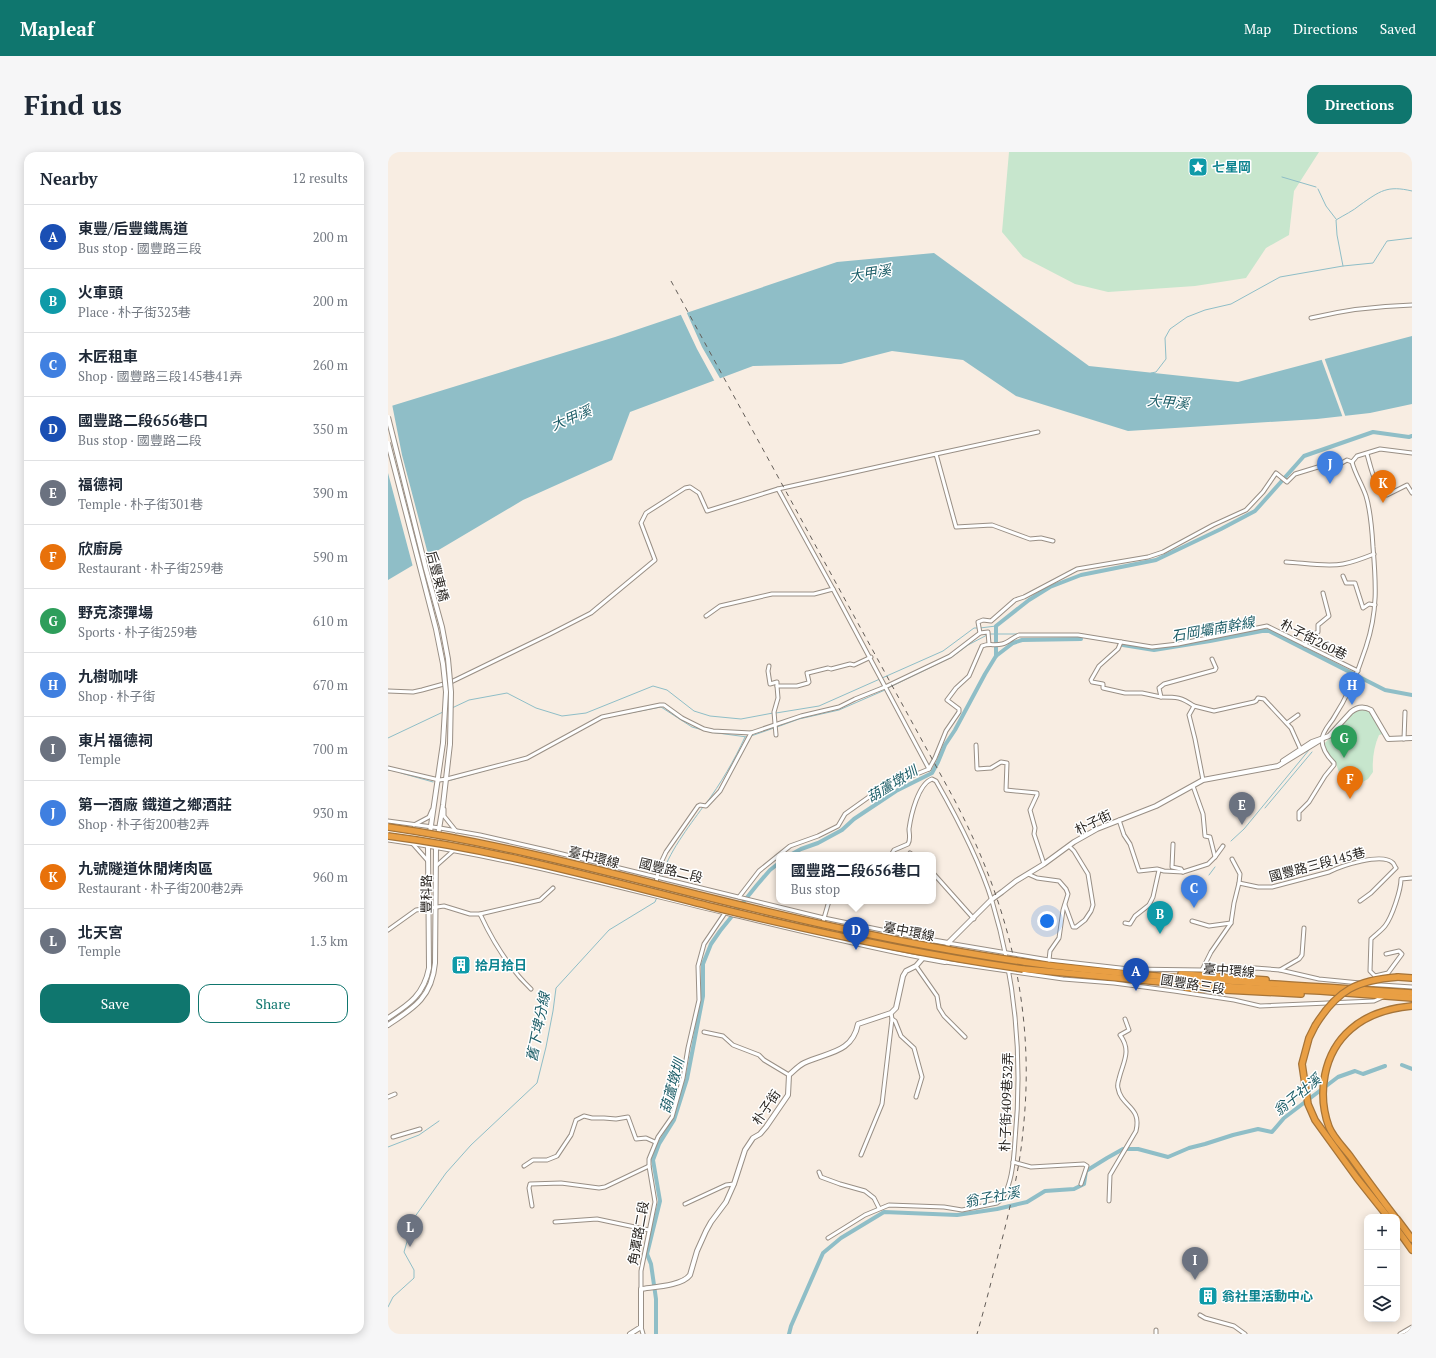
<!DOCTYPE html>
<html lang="en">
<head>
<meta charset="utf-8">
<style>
  :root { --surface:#fff; --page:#f6f6f7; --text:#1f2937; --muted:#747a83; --line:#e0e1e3; --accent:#0f766e }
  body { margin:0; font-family:"PT Serif","Noto Sans TC",serif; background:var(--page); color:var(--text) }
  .controls { position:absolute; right:12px; bottom:12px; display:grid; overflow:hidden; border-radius:8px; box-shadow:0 2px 10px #0003 }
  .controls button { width:36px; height:36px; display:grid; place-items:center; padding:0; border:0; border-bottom:1px solid var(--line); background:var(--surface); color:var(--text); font:20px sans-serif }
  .you { position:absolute; left:659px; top:769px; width:14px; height:14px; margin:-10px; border:3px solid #fff; border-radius:50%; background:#1a73e8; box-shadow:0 0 0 6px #1a73e833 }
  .badge { display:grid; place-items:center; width:26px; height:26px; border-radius:50%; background:var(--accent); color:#fff; font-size:13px; font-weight:700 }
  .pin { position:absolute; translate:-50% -33px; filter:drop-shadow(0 1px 2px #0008) }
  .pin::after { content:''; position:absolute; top:21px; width:14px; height:12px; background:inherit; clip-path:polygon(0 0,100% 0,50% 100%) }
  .popup { position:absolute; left:388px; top:700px; width:160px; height:52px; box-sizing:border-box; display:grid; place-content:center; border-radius:8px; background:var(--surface); filter:drop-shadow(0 1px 3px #0005); font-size:13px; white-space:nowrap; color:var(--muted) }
  .popup b { font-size:15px; color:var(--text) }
  .popup::after { content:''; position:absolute; left:50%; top:100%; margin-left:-8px; border:8px solid transparent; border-top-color:var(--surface) }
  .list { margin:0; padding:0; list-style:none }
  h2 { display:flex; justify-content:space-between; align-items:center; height:52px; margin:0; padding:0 16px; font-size:17px }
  h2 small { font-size:13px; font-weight:400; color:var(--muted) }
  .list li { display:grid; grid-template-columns:26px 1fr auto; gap:12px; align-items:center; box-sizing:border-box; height:64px; padding:0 16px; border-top:1px solid var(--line) }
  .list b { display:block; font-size:15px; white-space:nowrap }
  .list p { margin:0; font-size:13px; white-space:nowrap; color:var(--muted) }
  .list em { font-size:13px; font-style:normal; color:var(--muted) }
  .actions { display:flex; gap:8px; padding:12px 16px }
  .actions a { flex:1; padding:9px 0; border:1px solid var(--accent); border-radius:12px; text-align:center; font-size:14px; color:var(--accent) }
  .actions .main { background:var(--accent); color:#fff }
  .icon { flex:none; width:22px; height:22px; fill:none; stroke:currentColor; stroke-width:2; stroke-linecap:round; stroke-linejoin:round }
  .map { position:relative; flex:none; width:1024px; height:1182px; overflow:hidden; border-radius:12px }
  header { display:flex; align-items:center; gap:24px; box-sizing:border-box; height:56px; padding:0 20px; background:var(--accent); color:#fff }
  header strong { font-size:19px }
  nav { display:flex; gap:22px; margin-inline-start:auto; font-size:14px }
  .intro { display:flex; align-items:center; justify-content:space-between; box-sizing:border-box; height:96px; padding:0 24px }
  h1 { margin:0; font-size:28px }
  .button { padding:10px 18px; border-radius:12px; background:var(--accent); color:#fff; font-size:14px; font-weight:700 }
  main { display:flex; gap:24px; padding:0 24px }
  aside { flex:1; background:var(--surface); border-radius:12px; box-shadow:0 2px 10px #0003 }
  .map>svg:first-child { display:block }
</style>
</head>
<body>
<header>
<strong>Mapleaf</strong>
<nav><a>Map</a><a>Directions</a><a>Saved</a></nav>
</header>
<div class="intro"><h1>Find us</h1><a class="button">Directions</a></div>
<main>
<aside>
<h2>Nearby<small>12 results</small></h2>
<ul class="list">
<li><span class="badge" style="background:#1a4fb4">A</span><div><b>東豐/后豐鐵馬道</b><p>Bus stop · 國豐路三段</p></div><em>200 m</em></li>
<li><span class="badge" style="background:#0f9aa8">B</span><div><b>火車頭</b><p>Place · 朴子街323巷</p></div><em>200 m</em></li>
<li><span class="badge" style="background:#3f7fe0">C</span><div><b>木匠租車</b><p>Shop · 國豐路三段145巷41弄</p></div><em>260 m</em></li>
<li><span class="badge" style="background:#1a4fb4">D</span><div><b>國豐路二段656巷口</b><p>Bus stop · 國豐路二段</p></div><em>350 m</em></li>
<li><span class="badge" style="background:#6b7280">E</span><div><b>福德祠</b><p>Temple · 朴子街301巷</p></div><em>390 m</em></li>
<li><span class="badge" style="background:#e8710a">F</span><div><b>欣廚房</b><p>Restaurant · 朴子街259巷</p></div><em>590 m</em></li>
<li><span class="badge" style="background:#2e9e5b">G</span><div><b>野克漆彈場</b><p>Sports · 朴子街259巷</p></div><em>610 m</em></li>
<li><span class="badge" style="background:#3f7fe0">H</span><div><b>九樹咖啡</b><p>Shop · 朴子街</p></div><em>670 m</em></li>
<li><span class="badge" style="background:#6b7280">I</span><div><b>東片福德祠</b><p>Temple</p></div><em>700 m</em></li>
<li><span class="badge" style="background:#3f7fe0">J</span><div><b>第一酒廠 鐵道之鄉酒莊</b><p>Shop · 朴子街200巷2弄</p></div><em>930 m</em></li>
<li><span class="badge" style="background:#e8710a">K</span><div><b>九號隧道休閒烤肉區</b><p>Restaurant · 朴子街200巷2弄</p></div><em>960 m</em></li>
<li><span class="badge" style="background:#6b7280">L</span><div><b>北天宮</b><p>Temple</p></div><em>1.3 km</em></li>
</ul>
<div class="actions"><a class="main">Save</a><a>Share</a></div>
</aside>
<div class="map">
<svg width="1024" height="1182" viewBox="0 0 1024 1182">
  <rect width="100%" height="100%" fill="#f8ede2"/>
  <g fill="#c7e6cd">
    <polygon points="621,0 931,0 906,39 901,83 878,96 858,126 807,134 720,140 687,132 635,105 614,80"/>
    <path d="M 974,557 L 982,559 L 995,582 L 991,583 C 986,594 984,608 985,620 L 980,627 L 958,639 L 948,612 L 940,605 L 936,592 L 965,560 Z"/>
  </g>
  <polygon fill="#8fbec7" points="546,101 701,214 850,230 1024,184 1024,252 982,261 929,267 740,279 628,244 575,208 504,199 453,212 365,214 242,260 224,308 135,348 0,428 0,255 227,185 449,110"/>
  <g fill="#f8ede2">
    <polygon points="298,159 314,195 333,228 327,230 309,197 292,161"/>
    <polygon points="936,205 958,266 955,266 933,206"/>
    <polygon points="4,252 14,303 41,406 25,415 0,321 0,253"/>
  </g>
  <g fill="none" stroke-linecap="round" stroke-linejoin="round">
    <g stroke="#8fbec7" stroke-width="1">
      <polyline points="894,25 928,35"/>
      <polyline points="930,37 938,54 948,67"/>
      <path d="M 955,114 L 949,83 L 948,68 C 956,63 965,59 972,53 C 992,39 999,33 1024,39"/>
      <polyline points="763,221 768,220 778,207 777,186 782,177 799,165 817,158 843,152 892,125 955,114 985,111 999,89 1024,86"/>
      <polyline points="592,476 608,474"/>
      <polyline points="602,482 650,482"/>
      <polyline points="500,536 564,505 580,493 599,483"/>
      <polyline points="64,556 81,548 119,541 148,556 174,564 198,561 265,534 279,538 306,559 322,564 353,567 385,561"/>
      <polyline points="388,561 431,554 555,499 586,476 589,476"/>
      <polyline points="389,575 411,567 451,558 497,538"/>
      <polyline points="363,584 386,576"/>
      <polyline points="0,586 55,560"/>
      <polyline points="167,592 215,566 273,555 304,575 322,580 359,585"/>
      <polyline points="0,618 8,619"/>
      <polyline points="13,621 45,630"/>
      <polyline points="63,628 128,610"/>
      <path d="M 317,653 C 333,631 346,609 357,585"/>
      <polyline points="877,656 924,600"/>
      <polyline points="843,689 856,677 921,598"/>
      <polyline points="821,723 827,715"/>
      <path d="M 274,724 C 279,703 301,674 315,655"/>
      <polyline points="0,995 31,983 51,969"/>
      <polyline points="0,1155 5,1145 26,1126 26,1118 16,1100 26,1066 58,1021 83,993 149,931 158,895 165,859 168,836 221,778 267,750 269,745"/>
    </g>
    <g stroke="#8fbec7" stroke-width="4">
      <polyline points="735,493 766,498 822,489 874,479 881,479 997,538 1024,543"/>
      <polyline points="608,504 608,474 641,448 662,435 693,423 768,408 833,377 867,359 916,304 985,280 1021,285 1024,284"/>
      <polyline points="402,703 413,697 430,691 454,678 466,667 508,639 544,621 550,610 557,593 567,578 597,522 608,504 625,491 634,488 693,487"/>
      <polyline points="1014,913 1024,917"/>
      <polyline points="268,1182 268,1147 263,1112 259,1102 272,1049 265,1008 271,992 286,968 299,927 315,844 315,812 323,792 332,779 369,733 382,718 391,711"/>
      <polyline points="401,1182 403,1174 435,1101 453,1086 496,1060 569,1063 609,1057 639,1050 657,1039 686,1037 696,1032 698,1019 719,1006 735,997 750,997 780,1005 801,996 817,992 845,983 870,977 884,980 896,966 950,925 967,919 975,922 997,914"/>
    </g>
    <defs>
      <g id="street">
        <path d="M 923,166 C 956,158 990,154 1024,153"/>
        <polyline points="548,302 650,280"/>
        <path d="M 979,302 C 984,319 985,331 999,343 L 1019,333 L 1024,341"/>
        <polyline points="964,310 969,304 992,297 1024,301"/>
        <path d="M 898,410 C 916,411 938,415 955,412 C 966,410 976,406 986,402"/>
        <polyline points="955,424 958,431 967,431 975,456 981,452 987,453"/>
        <polyline points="445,437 541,617"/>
        <polyline points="318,464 332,454 384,442 426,442 445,437 390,337"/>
        <polyline points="592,481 590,470 595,468 603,469 627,448 636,445 689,417 760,405 775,400 825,373 858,358 875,340 888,321 899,330 907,322 943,311 952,312 959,308 964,310"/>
        <polyline points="733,490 730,497 711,514 703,528 704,530 715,532 715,536 737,541 754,541 773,545"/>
        <polyline points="917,493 923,483 930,480 930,473 941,464 935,441"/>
        <polyline points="381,514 380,519 382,532 389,530 389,534"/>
        <polyline points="0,539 25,540 34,538 63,530 162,482 203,461 267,408 253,371 258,361 297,336 302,335 311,341 319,359 390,337 548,302 568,375 604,373 642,387 653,386 665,389"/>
        <polyline points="806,554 826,559 866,550 868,549 870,546 876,547 903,576 912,596"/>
        <polyline points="899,571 910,563"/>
        <polyline points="388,583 386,560 390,546 389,534 409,534 420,531 421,530 419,521 420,521 440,516 443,517 462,512 466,513 483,505"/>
        <polyline points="1016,587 1017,560"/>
        <polyline points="588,593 589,617 603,616 613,610 619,611 618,638 649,641 649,643 642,658 647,676 646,682 656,712"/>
        <polyline points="0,616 51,628 59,627 139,606 214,565 272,553 276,553 294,566 316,577 325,579 363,581 413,564 451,555 467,547 497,535 562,504 592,481 600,480 601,492"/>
        <path d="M 815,628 L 807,587 L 801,563 L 806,554 C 793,545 789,545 773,545 L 771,536 L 776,532 L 827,518 L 828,516 L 824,507"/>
        <polyline points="56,657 56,664 68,679"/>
        <path d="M 911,667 L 911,660 L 921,650 L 937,624 L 946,613 L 946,611 C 940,605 934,598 934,588 C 934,580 941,573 945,567 C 960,544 970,520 978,495 C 990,459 988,431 985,395 C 984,378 983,360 978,344 C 974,332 967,322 964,310"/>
        <polyline points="731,668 736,683 742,692 751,719 769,717 776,719 795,720 820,712 827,705 822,685 817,684 815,662 805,634"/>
        <polyline points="0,669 52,676 92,683 158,698 436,766 537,787"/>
        <polyline points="26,673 41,665 44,658"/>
        <polyline points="0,679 50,687"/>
        <path d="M 0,688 C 114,704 225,734 337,761 C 403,777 468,793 535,806"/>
        <polyline points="25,692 40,709"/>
        <polyline points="785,692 784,715 793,717 795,720"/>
        <polyline points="522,701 525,703"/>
        <polyline points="827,705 835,694"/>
        <polyline points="48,714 66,698"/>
        <polyline points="545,721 586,767"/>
        <polyline points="640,722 649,726 671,729 678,737 680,742 675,758 671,786 662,799 661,808"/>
        <path d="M 851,731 L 870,735 L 884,735 L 941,720 C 953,714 994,700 1005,711 C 1006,712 1007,715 1008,716 L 983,741 L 972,749"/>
        <polyline points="266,741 271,715 278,700 310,654 312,653 318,654 332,639 363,581"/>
        <path d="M 351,745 L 371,719 L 402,694 L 430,684 L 450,674 L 457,662 L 492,637 L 541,617 L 547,606 L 558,579 L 571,560 L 571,557 L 559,548 L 568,536 L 581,524 L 594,494 C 602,491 606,494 614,492 C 620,491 625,485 631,483 L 690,483 L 764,495 L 790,492 L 879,474 L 970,519"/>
        <polyline points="677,753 685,775 688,775 697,768 703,759 705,753 700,722 686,699 681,694"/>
        <path d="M 92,762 C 105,790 120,815 143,837"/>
        <polyline points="804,769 821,774 843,771"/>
        <polyline points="737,771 742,772 747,764 761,753 765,745 771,718"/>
        <polyline points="0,778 28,758 56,754 82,762 92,762 152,748 165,736"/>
        <polyline points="432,780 441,749"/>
        <polyline points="560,791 661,808 741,817 814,818 867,816 892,818 931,827 972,831"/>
        <polyline points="557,810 675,827 726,831 786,839 846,848 872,854 986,849 995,845"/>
        <polyline points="528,814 549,844 551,856 556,864 577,885"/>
        <polyline points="814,818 823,800 843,771 846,751 851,731 852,722 844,707"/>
        <polyline points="892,818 911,807 914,803 916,776"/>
        <path d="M 987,824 L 982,819 L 983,787 C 987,783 993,779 997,774 C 1004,765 1013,738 1013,727 L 1024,726"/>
        <polyline points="987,825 987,824 1000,821 1014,802 1011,799 998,802"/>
        <polyline points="978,832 1024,835"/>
        <polyline points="504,867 507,869 513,884 526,896 534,925 528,945"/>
        <polyline points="316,880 335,884 345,893 371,903 376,908 401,923"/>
        <polyline points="0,945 7,942"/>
        <polyline points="5,985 32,977"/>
        <polyline points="473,1003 494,952 504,867 503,861"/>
        <polyline points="625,1010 643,1015 696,1012 699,1014 693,1032"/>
        <polyline points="136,1014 145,1008 159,1008 169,1004 183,983 188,968 196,964 204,966 216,966 228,967 240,965 248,987 258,986 267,990"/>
        <polyline points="431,1020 433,1025 452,1032 477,1039 486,1046 491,1056"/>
        <path d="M 721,1049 L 722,1023 L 748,979 C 754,954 733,955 730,936 C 729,933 730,930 731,927 C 735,910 744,899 732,883 L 741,878 L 737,867"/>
        <polyline points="297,1052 338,1033 346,1032"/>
        <polyline points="144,1054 141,1036 142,1032 173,1031 211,1036 217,1035 261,1014"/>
        <polyline points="167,1070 209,1067 261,1078"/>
        <path d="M 440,1086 L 477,1063 L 501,1053 L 556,1055 L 574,1058 L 609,1051 C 624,1041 626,1005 627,988 C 635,906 628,829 604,749 C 592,710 568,664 548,629 L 544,627 C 530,632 523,663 521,677 C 521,682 523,687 520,692 L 506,698 L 503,703"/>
        <polyline points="253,1137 253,1119 267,1050 261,1014 261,1007 270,985 284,965 295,926 300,896 311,848 310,814 316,792 337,761"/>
        <polyline points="812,1163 817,1166 846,1174 857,1182"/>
        <polyline points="253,1175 255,1182"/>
        <polyline points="768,1182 768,1178"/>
        <polyline points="1012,1182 1024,1175"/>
      </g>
      <g id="secondary">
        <path d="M 895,609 L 924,590 L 941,584 L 963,560 C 969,555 976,554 983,558 L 1000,587 L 1024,586"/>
        <polyline points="560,791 603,748 614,740 628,729 656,712 686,690 709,677 768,654 815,628 890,614 934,587"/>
        <polyline points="535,806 557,810 560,791"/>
        <path d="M 0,866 C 22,852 36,842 41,816 L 40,694 L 55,591"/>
        <path d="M 0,873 C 26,856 44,845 47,811 L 48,695 L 55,653 L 62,592"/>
        <path d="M 242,1182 L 253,1175 L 253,1137 C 265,1135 294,1134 302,1123 L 309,1099 L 318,1079 L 323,1070 L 338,1050 L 346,1032 L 357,998 L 365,986 L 372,982 L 378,975 L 400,943 L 401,923 C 406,919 410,914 416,911 C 438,900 464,902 470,872 L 503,861 L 508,856 L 515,824 L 518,819 L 528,814 L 535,806 L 537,787 L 560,791"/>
      </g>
      <g id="highway">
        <path d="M 636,810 C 765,828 894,831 1024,841"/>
        <polyline points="635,817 805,833 932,839 1024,846"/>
        <polyline points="793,822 878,828"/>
        <polyline points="1010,825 1024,826"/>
        <polyline points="799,836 913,842"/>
        <polyline points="927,874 921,886 914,912 920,952 927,968 969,1026 1000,1065"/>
        <path d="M 1007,1065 C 992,1045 977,1025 962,1004 C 955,995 945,985 941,975 C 929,942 935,901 963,877 C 980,862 1002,856 1024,854"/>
        <polyline points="1009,1067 1024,1087"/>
        <polyline points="1009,1077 1024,1098"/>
      </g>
    </defs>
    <use href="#street" stroke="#998f85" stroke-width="5"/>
    <use href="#secondary" stroke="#998f85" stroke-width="6"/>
    <use href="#highway" stroke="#a67438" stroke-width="8"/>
    <use href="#street" stroke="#fff" stroke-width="3"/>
    <use href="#secondary" stroke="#fff" stroke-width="4"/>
    <use href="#highway" stroke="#e99f44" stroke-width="5.5"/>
    <path stroke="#635d58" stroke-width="1" stroke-dasharray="5 5" stroke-linecap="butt" d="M 283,129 L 566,647 C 621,752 648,860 635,979 C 632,1014 624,1046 616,1080 C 607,1114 599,1148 589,1182"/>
    <defs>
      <g id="secondary-bridge">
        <polyline points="0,265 38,417 54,475 60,507 63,540 62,592"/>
        <polyline points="0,291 48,477 55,512 58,540 55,591"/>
      </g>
      <g id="highway-bridge">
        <path d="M 0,675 C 97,689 192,713 287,737 C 402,766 518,793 636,810"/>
        <path d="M 0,684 C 110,698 217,728 325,755 C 427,780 531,802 635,817"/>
        <path d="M 927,874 C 949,838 969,828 1010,825"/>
      </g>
    </defs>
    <use href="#secondary-bridge" stroke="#998f85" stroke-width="6" stroke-linecap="butt"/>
    <use href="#highway-bridge" stroke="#a67438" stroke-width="8" stroke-linecap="butt"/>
    <use href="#secondary-bridge" stroke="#fff" stroke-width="4"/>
    <use href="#highway-bridge" stroke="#e99f44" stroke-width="5.5"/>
  </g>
  <defs>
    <symbol id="sight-square" viewBox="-11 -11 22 22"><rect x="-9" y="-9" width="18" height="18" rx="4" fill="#0f9aa8" stroke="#fff"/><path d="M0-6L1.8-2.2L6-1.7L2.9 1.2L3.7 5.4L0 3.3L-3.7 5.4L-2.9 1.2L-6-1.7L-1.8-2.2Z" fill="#fff"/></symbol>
    <symbol id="building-square" viewBox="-11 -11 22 22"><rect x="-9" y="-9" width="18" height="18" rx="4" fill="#0f9aa8" stroke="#fff"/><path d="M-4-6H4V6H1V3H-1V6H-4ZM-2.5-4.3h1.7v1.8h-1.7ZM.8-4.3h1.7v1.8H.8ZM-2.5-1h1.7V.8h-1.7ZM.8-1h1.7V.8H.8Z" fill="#fff"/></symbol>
  </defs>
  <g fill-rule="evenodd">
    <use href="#sight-square" x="799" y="4" width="22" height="22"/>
    <use href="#building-square" x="62" y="802" width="22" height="22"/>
    <use href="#building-square" x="809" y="1133" width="22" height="22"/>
  </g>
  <g text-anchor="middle" stroke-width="3" stroke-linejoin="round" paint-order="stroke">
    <g font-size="13" font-weight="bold" fill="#0d838f" stroke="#fff" text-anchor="start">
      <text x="824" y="20">七星岡</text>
      <text x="87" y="818">拾月拾日</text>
      <text x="834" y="1149">翁社里活動中心</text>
    </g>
    <g font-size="13" fill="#292521" stroke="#fff">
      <text transform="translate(50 424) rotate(75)" y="5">后豐東橋</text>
      <text transform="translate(926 487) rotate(27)" y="5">朴子街260巷</text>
      <text transform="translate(705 670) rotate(-26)" y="5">朴子街</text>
      <text transform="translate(206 705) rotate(14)" y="5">臺中環線</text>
      <text transform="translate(929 712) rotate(-15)" y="5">國豐路三段145巷</text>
      <text transform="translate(283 718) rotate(14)" y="5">國豐路二段</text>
      <text transform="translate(38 742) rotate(-89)" y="5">豐科路</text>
      <text transform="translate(521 779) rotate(11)" y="5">臺中環線</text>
      <text transform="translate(841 818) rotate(4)" y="5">臺中環線</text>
      <text transform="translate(805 832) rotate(9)" y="5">國豐路三段</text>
      <text transform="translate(618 950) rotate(-88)" y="5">朴子街409巷32弄</text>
      <text transform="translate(378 955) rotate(-56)" y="5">朴子街</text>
      <text transform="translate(250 1081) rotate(-80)" y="5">角潭路二段</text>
    </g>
    <g font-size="14" font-style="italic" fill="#1c5d67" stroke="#fff">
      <text transform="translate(482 121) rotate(-9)" y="5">大甲溪</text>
      <text transform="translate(780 250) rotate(5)" y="5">大甲溪</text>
      <text transform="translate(183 266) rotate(-23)" y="5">大甲溪</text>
      <text transform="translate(825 477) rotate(-10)" y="5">石岡壩南幹線</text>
      <text transform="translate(504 632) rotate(-31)" y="5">葫蘆墩圳</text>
      <text transform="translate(150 875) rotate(-79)" y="5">舊下埤分線</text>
      <text transform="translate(284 934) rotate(-75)" y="5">葫蘆墩圳</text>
      <text transform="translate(909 943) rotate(-39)" y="5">翁子社溪</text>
      <text transform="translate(604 1045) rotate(-11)" y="5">翁子社溪</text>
    </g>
  </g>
</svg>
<div class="controls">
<button>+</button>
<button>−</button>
<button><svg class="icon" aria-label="layers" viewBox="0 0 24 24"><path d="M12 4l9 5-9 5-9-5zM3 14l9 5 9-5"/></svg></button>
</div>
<div class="you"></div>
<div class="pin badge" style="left:748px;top:839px;background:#1a4fb4">A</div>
<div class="pin badge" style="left:772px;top:782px;background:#0f9aa8">B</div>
<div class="pin badge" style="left:806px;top:756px;background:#3f7fe0">C</div>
<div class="pin badge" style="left:468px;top:798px;background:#1a4fb4">D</div>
<div class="popup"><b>國豐路二段656巷口</b>Bus stop</div>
<div class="pin badge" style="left:854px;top:673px;background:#6b7280">E</div>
<div class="pin badge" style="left:962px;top:647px;background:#e8710a">F</div>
<div class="pin badge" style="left:956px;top:606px;background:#2e9e5b">G</div>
<div class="pin badge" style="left:964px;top:553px;background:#3f7fe0">H</div>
<div class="pin badge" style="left:807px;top:1128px;background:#6b7280">I</div>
<div class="pin badge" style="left:942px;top:332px;background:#3f7fe0">J</div>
<div class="pin badge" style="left:995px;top:351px;background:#e8710a">K</div>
<div class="pin badge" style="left:22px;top:1095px;background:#6b7280">L</div>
</div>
</main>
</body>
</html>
